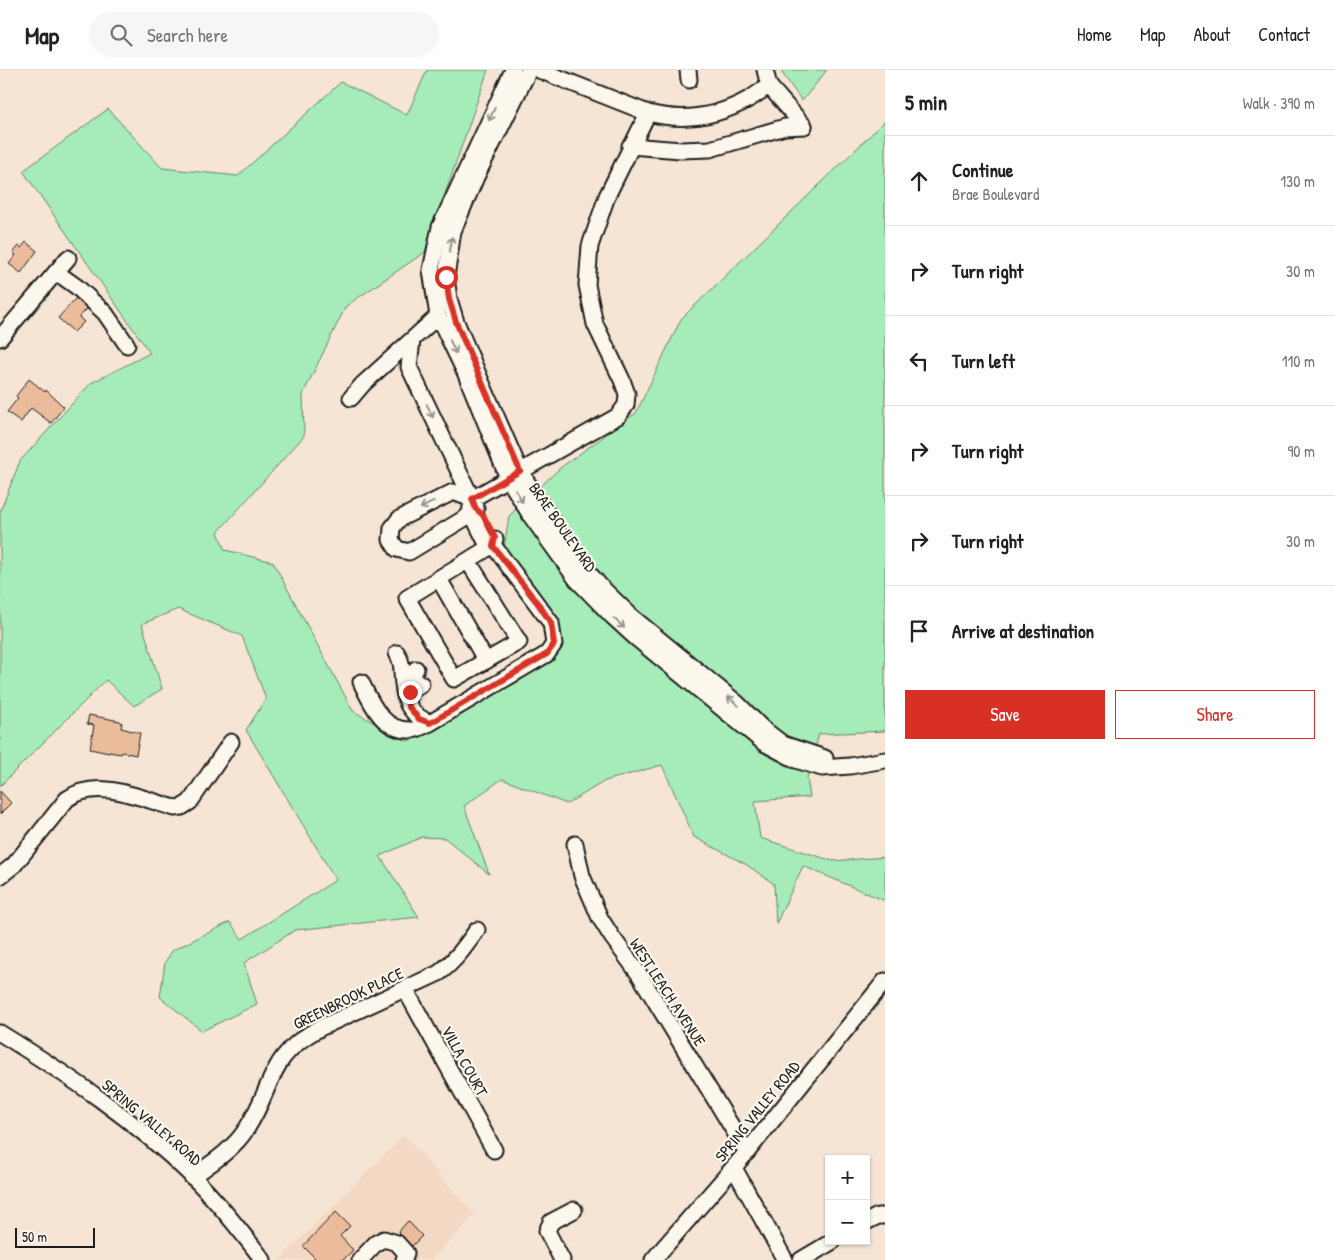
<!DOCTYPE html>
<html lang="en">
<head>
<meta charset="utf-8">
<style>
  :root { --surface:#fff; --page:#f6f6f6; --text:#222; --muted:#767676; --line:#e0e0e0; --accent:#d93025 }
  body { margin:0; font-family:"Patrick Hand",sans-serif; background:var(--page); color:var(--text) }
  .controls { position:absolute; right:15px; bottom:15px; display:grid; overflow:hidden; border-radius:0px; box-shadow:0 1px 4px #0004 }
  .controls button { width:45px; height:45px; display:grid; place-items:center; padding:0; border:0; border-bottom:1px solid var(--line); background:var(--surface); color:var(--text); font:25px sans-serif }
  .scale { position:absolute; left:15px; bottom:12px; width:80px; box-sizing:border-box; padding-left:5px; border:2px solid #1c1c1c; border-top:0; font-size:14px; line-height:18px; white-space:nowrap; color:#1c1c1c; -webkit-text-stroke:4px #fbf7ec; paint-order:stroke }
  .stop { position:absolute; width:15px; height:15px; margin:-11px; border:4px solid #d93025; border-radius:50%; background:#fff }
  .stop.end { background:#d93025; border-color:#fff; box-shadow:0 1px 5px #0008 }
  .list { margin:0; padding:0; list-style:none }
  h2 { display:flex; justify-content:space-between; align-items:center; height:65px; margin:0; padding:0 20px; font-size:21px }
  h2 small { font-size:16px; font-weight:400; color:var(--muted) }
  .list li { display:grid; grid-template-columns:32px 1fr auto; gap:15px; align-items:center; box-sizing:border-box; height:90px; padding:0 20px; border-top:1px solid var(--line) }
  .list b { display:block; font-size:19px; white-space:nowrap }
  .list p { margin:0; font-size:16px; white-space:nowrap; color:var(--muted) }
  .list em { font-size:16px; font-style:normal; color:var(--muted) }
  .actions { display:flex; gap:10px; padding:15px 20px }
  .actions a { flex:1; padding:11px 0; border:1px solid var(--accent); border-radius:0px; text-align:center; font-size:18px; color:var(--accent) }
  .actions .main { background:var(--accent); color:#fff }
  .icon { flex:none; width:28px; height:28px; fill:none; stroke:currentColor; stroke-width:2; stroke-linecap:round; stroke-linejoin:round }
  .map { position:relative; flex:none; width:885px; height:1190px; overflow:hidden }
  header { display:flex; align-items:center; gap:30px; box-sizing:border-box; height:70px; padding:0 25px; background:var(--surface); border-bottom:1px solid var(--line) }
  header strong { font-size:24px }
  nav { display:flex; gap:28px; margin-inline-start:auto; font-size:18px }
  .search { width:350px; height:45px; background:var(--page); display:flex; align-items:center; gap:12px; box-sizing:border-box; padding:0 18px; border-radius:28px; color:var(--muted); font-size:19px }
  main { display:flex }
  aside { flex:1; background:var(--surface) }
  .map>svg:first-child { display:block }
</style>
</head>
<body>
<header>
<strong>Map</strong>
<div class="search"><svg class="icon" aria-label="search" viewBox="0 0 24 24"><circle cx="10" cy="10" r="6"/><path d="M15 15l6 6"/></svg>Search here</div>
<nav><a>Home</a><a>Map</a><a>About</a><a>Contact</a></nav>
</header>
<main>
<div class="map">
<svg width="885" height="1190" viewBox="0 0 885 1190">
  <rect width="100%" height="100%" fill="#f6e5d4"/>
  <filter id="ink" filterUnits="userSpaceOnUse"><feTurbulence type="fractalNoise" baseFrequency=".02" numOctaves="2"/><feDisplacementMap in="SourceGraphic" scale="10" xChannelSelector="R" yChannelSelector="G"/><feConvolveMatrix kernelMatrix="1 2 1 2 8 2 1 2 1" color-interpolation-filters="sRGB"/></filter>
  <g filter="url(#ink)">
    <polygon fill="#f3d9c3" points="404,1065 475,1145 431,1190 279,1190"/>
    <g fill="#a6ecb8" stroke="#61846a">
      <polygon points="427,0 488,0 425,182 346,236 303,324 304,366 218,462 225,480 273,492 353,641 408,671 558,579 504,478 509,446 560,398 636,343 681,249 885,51 885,661 819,664 807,708 810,727 755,731 760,768 833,791 885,787 885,829 883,830 803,796 776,854 774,814 747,795 694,767 662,695 605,711 567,734 502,709 464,736 489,804 445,768 422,767 380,786 419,847 295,860 244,893 257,934 202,961 160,927 165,892 173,880 230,852 242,869 336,810 246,660 266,629 242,566 178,539 142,554 162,619 134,636 106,610 0,716 0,442 20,391 91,313 150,283 23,101 108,39 162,98 238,106 341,12 407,45"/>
      <polygon points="782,0 827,0 802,31 782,3"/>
    </g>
    <g fill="#ebbc9b" stroke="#1c1c1c">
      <polygon points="26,172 37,181 21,203 9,194 16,185 13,183 19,176 21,178"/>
      <polygon points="76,228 87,239 79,247 84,252 74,262 58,248"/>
      <polygon points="29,309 45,322 46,320 64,337 51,353 31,338 21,352 7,342 18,328 16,326"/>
      <polygon points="89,645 120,651 122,653 121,658 140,663 136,685 122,682 121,684 109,682 109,683 90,679 94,655 87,654"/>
      <polygon points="0,721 11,733 0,744"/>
      <polygon points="336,1142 350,1156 340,1166 353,1180 343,1190 317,1190 303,1176"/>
      <polygon points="408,1151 422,1166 412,1176 398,1162"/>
    </g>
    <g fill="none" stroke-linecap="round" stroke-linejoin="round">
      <defs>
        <g id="minor">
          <polyline points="513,0 440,157 431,200 438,246 465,302 508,408 531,446 577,510 612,546 636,568 764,673 796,690 822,698 850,696 885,690"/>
          <polyline points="529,0 476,107 453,161 446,207 449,229 456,252 480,309 520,401 573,485 600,516 632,547 737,633 762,658 783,674 825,688"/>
          <path d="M 539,0 L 648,43 C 683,52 717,47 749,29 C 756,25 762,20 769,16"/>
          <polyline points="688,0 689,10"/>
          <polyline points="765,0 769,16 804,56"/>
          <polyline points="630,76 681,80 710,79 785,57 804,56"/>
          <polyline points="56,202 77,217 105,243 127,275"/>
          <polyline points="0,268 68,188"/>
          <polyline points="351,328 363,314 438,246"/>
          <polyline points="472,429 470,445 409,482 397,479 391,470 392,458 399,449 453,422 472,429 618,346 626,335 627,324 622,310 595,254 587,215 590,176 607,126 648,43"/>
          <polyline points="468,491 519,572 454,609 407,528 493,475 495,469"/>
          <polyline points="439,509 486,591"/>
          <path d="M 397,583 C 404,596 401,601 403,614 C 405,634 411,645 430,653"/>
          <path d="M 361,612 C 371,633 383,662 412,660 C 418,660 425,655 430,653 L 547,584 L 554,574 L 551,553 L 493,475 L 486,472 L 474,448 L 476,439 L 472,429 L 409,297 L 412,270"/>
          <polyline points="406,620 405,614 416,599"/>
          <polyline points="408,635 410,622 421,614"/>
          <polyline points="575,774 582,806 600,848 612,867 639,904 747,1082"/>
          <path d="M 0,806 L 14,795 L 67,729 C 98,707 142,729 175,738 L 182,737 L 190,732 L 231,672"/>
          <polyline points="405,919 494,1080"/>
          <path d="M 0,963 C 68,1005 135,1050 192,1106 C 218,1132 241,1161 263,1190"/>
          <polyline points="734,1098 785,1190"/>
          <path d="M 192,1107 C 212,1093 234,1079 247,1058 C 275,1014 267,986 320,958 L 439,903 C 455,891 465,877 477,860"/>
          <polyline points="866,1152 878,1146 885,1146"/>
          <polyline points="360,1190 376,1173 384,1169 397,1173 406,1183 404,1190"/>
          <polyline points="562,1190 547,1161 551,1152 574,1140"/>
          <polyline points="653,1190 747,1082 885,911"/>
          <polyline points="801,1190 833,1171"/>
        </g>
      </defs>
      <use href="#minor" stroke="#1c1c1c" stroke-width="19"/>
      <use href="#minor" stroke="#fbf7ec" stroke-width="15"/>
    </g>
    <defs><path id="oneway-shaft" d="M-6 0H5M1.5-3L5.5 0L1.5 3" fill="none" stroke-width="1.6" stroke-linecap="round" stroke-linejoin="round" transform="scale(1.25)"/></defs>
    <g stroke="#97948e">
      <use href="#oneway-shaft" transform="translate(492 44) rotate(115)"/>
      <use href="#oneway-shaft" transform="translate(451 174) rotate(-81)"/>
      <use href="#oneway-shaft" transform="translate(453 277) rotate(65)"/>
      <use href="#oneway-shaft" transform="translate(430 341) rotate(64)"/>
      <use href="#oneway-shaft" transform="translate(519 426) rotate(59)"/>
      <use href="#oneway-shaft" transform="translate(427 435) rotate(154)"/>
      <use href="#oneway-shaft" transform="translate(619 553) rotate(42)"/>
      <use href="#oneway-shaft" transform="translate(733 631) rotate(-140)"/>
    </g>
  </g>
  <g fill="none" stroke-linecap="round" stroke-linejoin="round" filter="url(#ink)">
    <polyline stroke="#d93025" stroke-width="6" points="410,622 408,636 419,649 430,653 547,584 554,574 551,553 539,535 493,476 495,468 483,445 476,439 472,429 520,401 456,252 449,229 446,207"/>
  </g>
  <g text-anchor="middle" stroke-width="4.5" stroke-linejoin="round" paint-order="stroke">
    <g font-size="16" fill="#1c1c1c" stroke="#fbf7ec">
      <text transform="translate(563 457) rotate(55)" y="6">BRAE BOULEVARD</text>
      <text transform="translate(668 922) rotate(57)" y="6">WEST LEACH AVENUE</text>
      <text transform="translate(348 928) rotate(-26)" y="6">GREENBROOK PLACE</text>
      <text transform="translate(465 991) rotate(61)" y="6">VILLA COURT</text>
      <text transform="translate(757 1041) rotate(-51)" y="6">SPRING VALLEY ROAD</text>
      <text transform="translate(152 1052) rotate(40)" y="6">SPRING VALLEY ROAD</text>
    </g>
  </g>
</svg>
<div class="controls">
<button>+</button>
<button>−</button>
</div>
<div class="scale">50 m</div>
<div class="stop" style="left:446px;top:207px"></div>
<div class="stop end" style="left:410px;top:622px"></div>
</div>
<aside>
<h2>5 min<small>Walk · 390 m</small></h2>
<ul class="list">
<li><svg class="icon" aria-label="ahead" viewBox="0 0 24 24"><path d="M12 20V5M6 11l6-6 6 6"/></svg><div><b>Continue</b><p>Brae Boulevard</p></div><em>130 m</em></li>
<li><svg class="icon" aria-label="right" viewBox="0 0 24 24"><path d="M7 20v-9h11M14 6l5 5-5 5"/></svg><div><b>Turn right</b></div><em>30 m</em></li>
<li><svg class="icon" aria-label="left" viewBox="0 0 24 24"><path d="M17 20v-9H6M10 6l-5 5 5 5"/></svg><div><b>Turn left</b></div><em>110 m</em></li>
<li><svg class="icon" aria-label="right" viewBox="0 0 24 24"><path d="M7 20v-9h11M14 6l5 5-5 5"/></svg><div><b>Turn right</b></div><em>90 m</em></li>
<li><svg class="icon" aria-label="right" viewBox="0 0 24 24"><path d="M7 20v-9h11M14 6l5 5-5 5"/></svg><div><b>Turn right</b></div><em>30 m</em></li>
<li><svg class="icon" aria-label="arrive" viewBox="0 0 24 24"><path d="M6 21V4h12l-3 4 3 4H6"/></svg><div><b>Arrive at destination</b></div></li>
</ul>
<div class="actions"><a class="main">Save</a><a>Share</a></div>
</aside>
</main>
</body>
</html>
